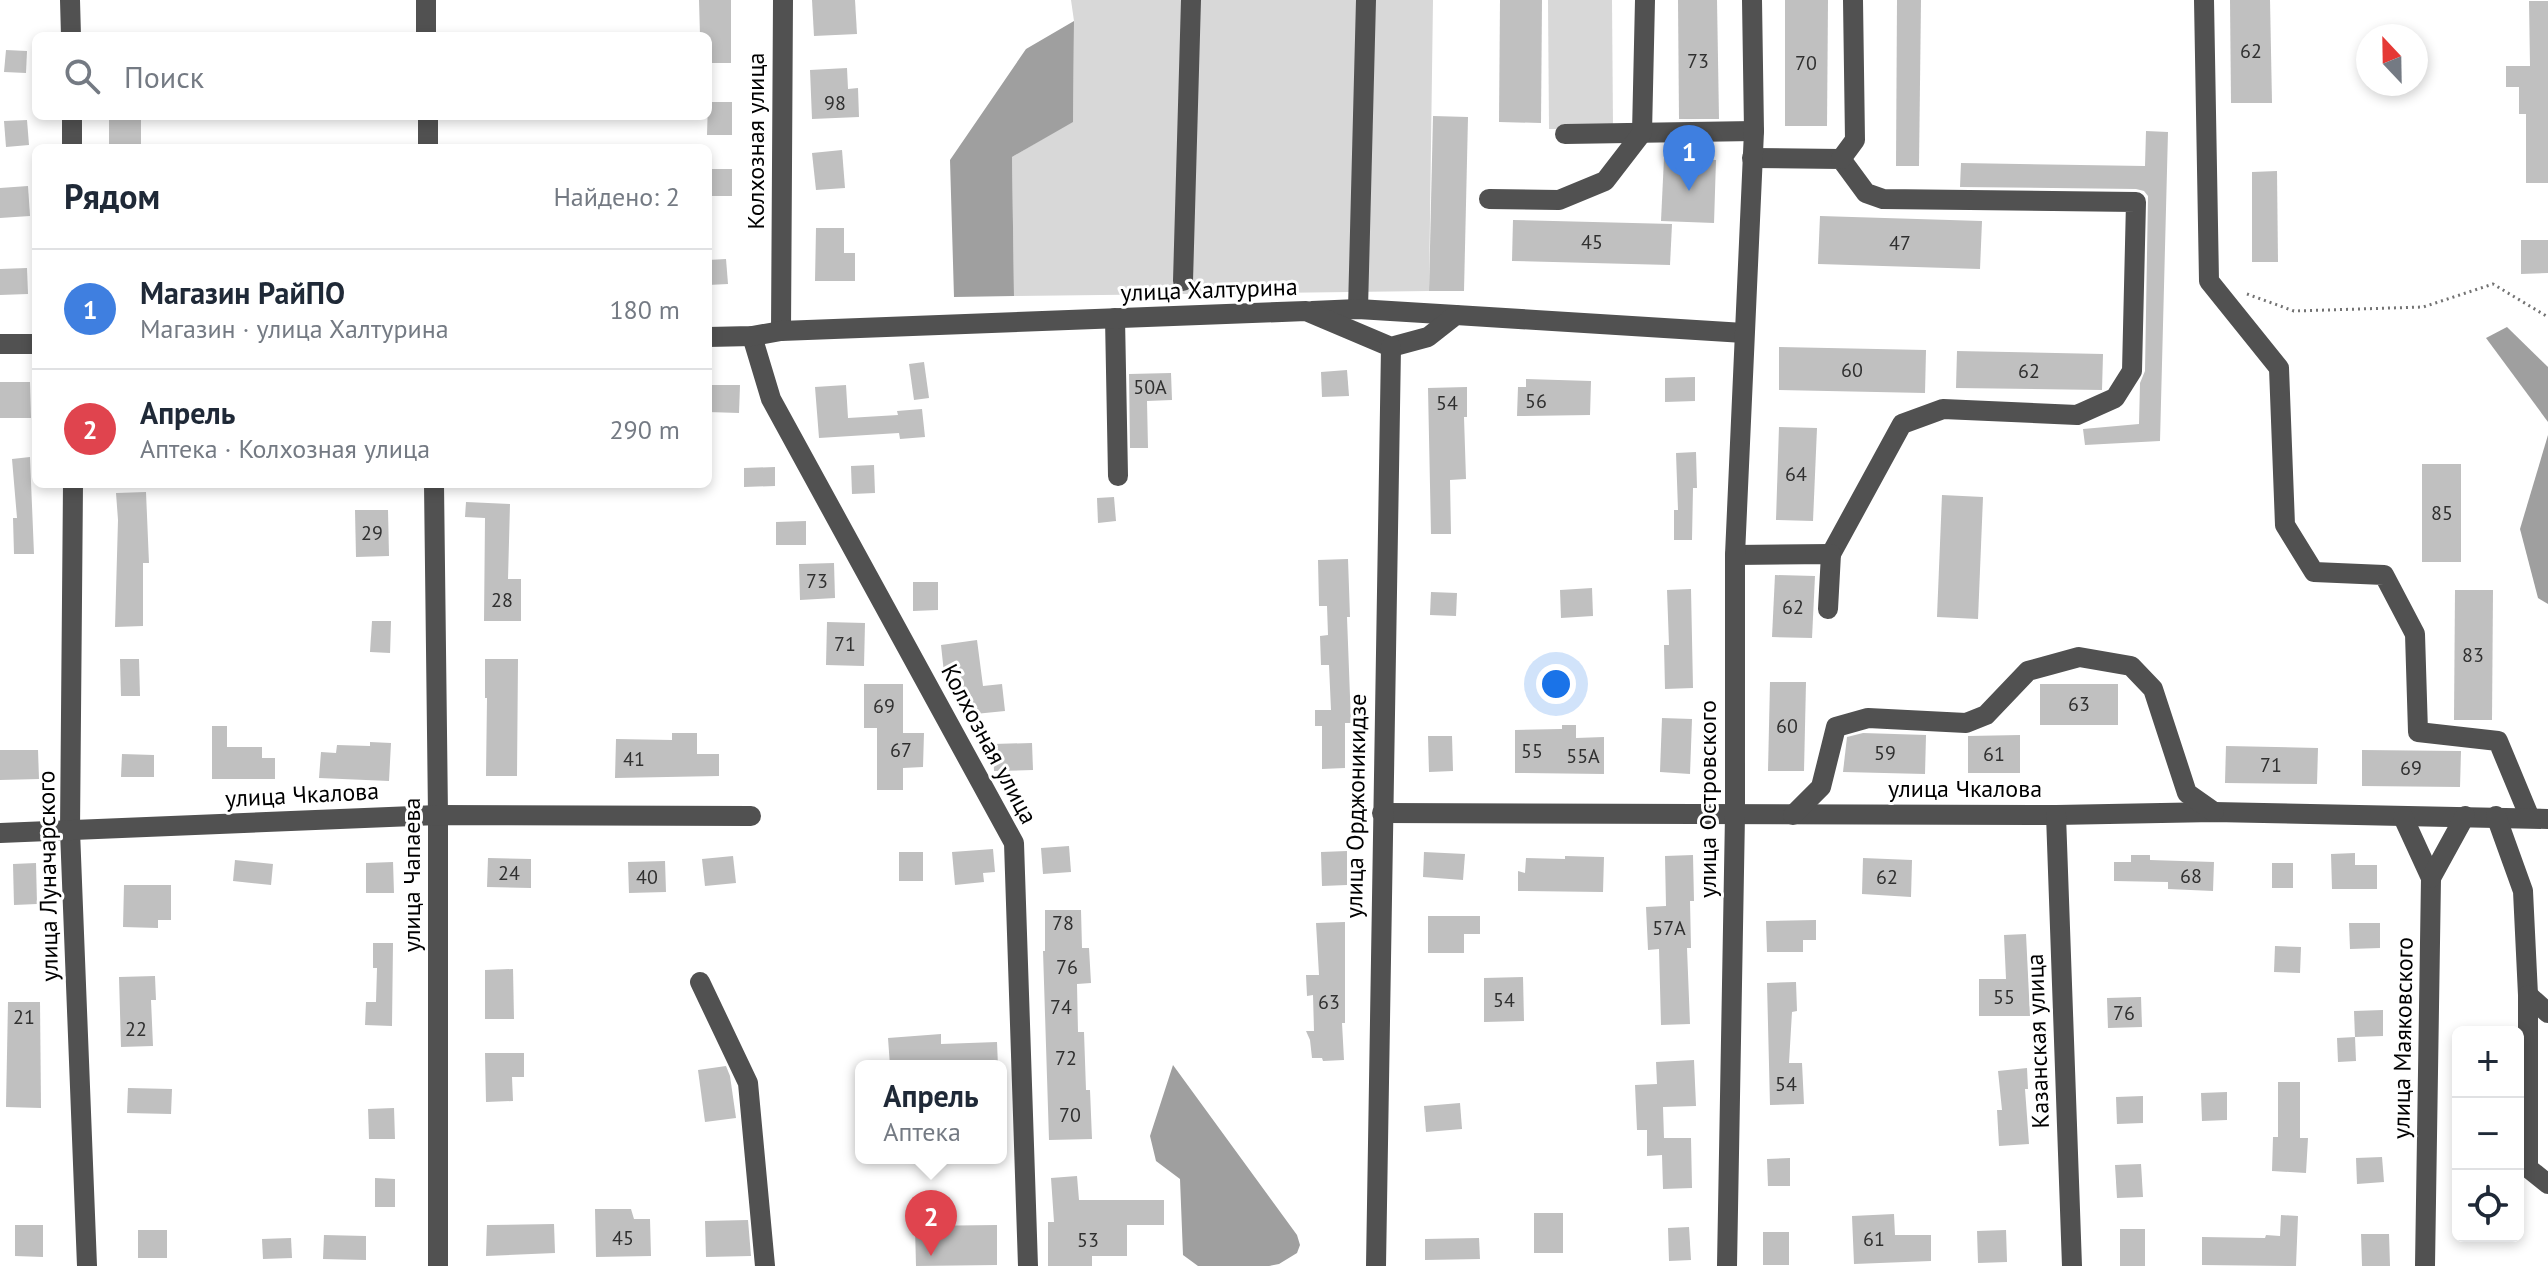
<!DOCTYPE html>
<html lang="ru">
<head>
<meta charset="utf-8">
<style>
  :root { --surface:#fff; --page:#f2f2f3; --text:#1f2937; --muted:#747a83; --line:#e0e1e3; --accent:#000 }
  body { margin:0; font-family:"PT Sans",sans-serif; background:var(--page); color:var(--text) }
  .controls { position:absolute; right:24px; bottom:24px; display:grid; overflow:hidden; border-radius:12px; box-shadow:0 4px 12px #0003 }
  .controls button { width:72px; height:72px; display:grid; place-items:center; padding:0; border:0; border-bottom:2px solid var(--line); background:var(--surface); color:var(--text); font:40px sans-serif }
  .compass { position:absolute; left:2356px; top:24px; width:72px; height:72px; border-radius:50%; background:var(--surface); box-shadow:0 4px 12px #0003; rotate:338deg }
  .you { position:absolute; left:1556px; top:684px; width:28px; height:28px; margin:-20px; border:6px solid #fff; border-radius:50%; background:#1a73e8; box-shadow:0 0 0 12px #1a73e833 }
  .badge { display:grid; place-items:center; width:52px; height:52px; border-radius:50%; background:var(--accent); color:#fff; font-size:26px; font-weight:700 }
  .pin { position:absolute; translate:-50% -66px; filter:drop-shadow(0 2px 4px #0008) }
  .pin::after { content:''; position:absolute; top:42px; width:28px; height:24px; background:inherit; clip-path:polygon(0 0,100% 0,50% 100%) }
  .popup { position:absolute; left:855px; top:1060px; width:152px; height:104px; box-sizing:border-box; display:grid; place-content:center; border-radius:12px; background:var(--surface); filter:drop-shadow(0 2px 6px #0005); font-size:26px; white-space:nowrap; color:var(--muted) }
  .popup b { font-size:30px; color:var(--text) }
  .popup::after { content:''; position:absolute; left:50%; top:100%; margin-left:-16px; border:16px solid transparent; border-top-color:var(--surface) }
  .list { margin:0; padding:0; list-style:none }
  h2 { display:flex; justify-content:space-between; align-items:center; height:104px; margin:0; padding:0 32px; font-size:34px }
  h2 small { font-size:26px; font-weight:400; color:var(--muted) }
  .list li { display:grid; grid-template-columns:52px 1fr auto; gap:24px; align-items:center; box-sizing:border-box; height:120px; padding:0 32px; border-top:2px solid var(--line) }
  .list b { display:block; font-size:30px; white-space:nowrap }
  .list p { margin:0; font-size:26px; white-space:nowrap; color:var(--muted) }
  .list em { font-size:26px; font-style:normal; color:var(--muted) }
  .icon { flex:none; width:44px; height:44px; fill:none; stroke:currentColor; stroke-width:2; stroke-linecap:round; stroke-linejoin:round }
  .map { position:relative; flex:none; width:2548px; height:1266px; overflow:hidden }
  .search { position:absolute; background:var(--surface); box-shadow:0 4px 12px #0003; left:32px; top:32px; width:680px; height:88px; display:flex; align-items:center; gap:20px; box-sizing:border-box; padding:0 28px; border-radius:12px; color:var(--muted); font-size:30px }
  .panel { position:absolute; background:var(--surface); box-shadow:0 4px 12px #0003; left:32px; top:144px; width:680px; height:344px; border-radius:12px }
  .map>svg:first-child { display:block }
</style>
</head>
<body>
<div class="map">
<svg width="2548" height="1266" viewBox="0 0 2548 1266">
  <rect width="100%" height="100%" fill="#fff"/>
  <g fill="#d8d8d8">
    <polygon points="1071,0 1433,0 1429,291 1014,296 1012,157 1073,121 1074,21"/>
    <polygon points="1548,0 1612,0 1613,129 1549,129"/>
  </g>
  <g fill="#9f9f9f">
    <polygon points="1074,21 1073,122 1012,157 1014,296 954,297 950,160 1026,49"/>
    <polygon points="2507,327 2548,367 2548,422 2486,338"/>
    <polygon points="2548,435 2548,604 2538,598 2520,529"/>
    <polygon points="1173,1065 1297,1235 1300,1245 1297,1253 1279,1264 1269,1266 1198,1266 1183,1255 1180,1179 1156,1161 1150,1136"/>
  </g>
  <g fill="#c0c0c0">
    <polygon points="699,0 731,0 731,63 708,63 708,36 700,36"/>
    <polygon points="812,0 855,0 857,34 814,36"/>
    <polygon points="1500,0 1542,0 1541,123 1499,122"/>
    <polygon points="1678,0 1717,0 1719,119 1679,119"/>
    <polygon points="1785,0 1828,0 1827,126 1785,126"/>
    <polygon points="1897,0 1921,0 1919,166 1896,166"/>
    <polygon points="2230,0 2270,0 2272,103 2231,103"/>
    <polygon points="2529,1 2548,1 2548,183 2526,183 2526,114 2519,114 2519,87 2506,87 2506,66 2530,66"/>
    <polygon points="6,50 27,51 26,73 4,72"/>
    <polygon points="847,68 848,89 858,88 859,117 812,119 810,70"/>
    <polygon points="708,102 732,102 732,135 707,135"/>
    <polygon points="1433,116 1468,117 1464,291 1429,291"/>
    <rect x="109" y="119" width="32" height="29"/>
    <polygon points="27,120 29,145 6,147 4,121"/>
    <polygon points="2146,131 2168,132 2160,441 2085,445 2083,429 2139,424 2140,383 2145,371 2148,196 2144,191 2136,189 1960,187 1961,163 2145,166"/>
    <polygon points="842,150 845,188 816,190 812,153"/>
    <polygon points="1664,158 1716,160 1714,223 1661,221"/>
    <rect x="710" y="169" width="22" height="27"/>
    <polygon points="2277,171 2278,262 2252,262 2252,172"/>
    <polygon points="28,186 30,216 0,218 0,188"/>
    <polygon points="1820,216 1982,221 1980,269 1818,264"/>
    <polygon points="1513,220 1672,224 1670,265 1512,261"/>
    <polygon points="816,228 844,228 844,253 855,253 855,281 815,281"/>
    <polygon points="2521,240 2548,240 2548,273 2521,274"/>
    <polygon points="726,259 728,284 708,285 708,260"/>
    <polygon points="27,268 28,294 0,295 0,269"/>
    <polygon points="1779,347 1926,350 1925,393 1779,390"/>
    <polygon points="1957,351 2103,354 2102,390 1956,388"/>
    <polygon points="924,362 929,398 914,400 909,364"/>
    <polygon points="1347,370 1349,396 1322,397 1321,372"/>
    <polygon points="1171,373 1172,400 1147,401 1148,448 1130,448 1129,374"/>
    <polygon points="1695,377 1695,401 1665,402 1665,378"/>
    <polygon points="1526,379 1591,381 1590,415 1517,416 1518,387 1526,387"/>
    <polygon points="0,382 30,382 31,418 0,418"/>
    <polygon points="708,385 740,385 739,413 708,412"/>
    <polygon points="846,385 848,418 898,415 897,411 922,409 925,437 900,439 899,433 819,438 815,387"/>
    <polygon points="1467,387 1467,417 1464,417 1466,479 1450,480 1451,534 1431,534 1428,388"/>
    <polygon points="1779,427 1817,428 1813,521 1776,520"/>
    <polygon points="1696,452 1697,488 1693,488 1692,540 1674,540 1674,510 1678,510 1676,453"/>
    <polygon points="30,457 34,554 14,554 13,518 17,518 12,459"/>
    <rect x="2422" y="464" width="39" height="98"/>
    <polygon points="874,465 875,493 852,494 851,466"/>
    <polygon points="775,467 775,486 744,487 744,468"/>
    <polygon points="146,492 149,563 143,563 143,626 115,627 118,520 116,493"/>
    <polygon points="1942,495 1983,497 1978,619 1937,617"/>
    <polygon points="1114,497 1116,521 1098,523 1097,498"/>
    <polygon points="466,502 510,504 508,579 521,579 521,621 484,621 485,518 465,517"/>
    <polygon points="355,510 388,510 389,556 356,557"/>
    <polygon points="806,521 806,545 776,545 776,522"/>
    <polygon points="1348,559 1350,617 1347,617 1351,723 1345,723 1345,768 1322,769 1322,726 1315,726 1315,710 1331,710 1329,665 1321,665 1320,636 1328,635 1327,606 1319,606 1318,560"/>
    <polygon points="834,563 835,598 800,600 799,564"/>
    <polygon points="1775,575 1815,576 1812,638 1772,637"/>
    <polygon points="913,582 938,582 938,610 913,611"/>
    <polygon points="1592,588 1593,616 1561,618 1560,590"/>
    <polygon points="1691,589 1693,688 1665,689 1664,645 1669,645 1667,590"/>
    <polygon points="2455,590 2493,590 2492,720 2454,720"/>
    <polygon points="1431,592 1457,593 1456,616 1430,615"/>
    <polygon points="372,621 391,621 390,653 370,652"/>
    <polygon points="827,622 865,623 864,666 826,665"/>
    <polygon points="977,640 983,686 1002,684 1005,711 965,715 960,671 944,673 941,645"/>
    <polygon points="120,659 139,659 140,696 121,696"/>
    <polygon points="485,659 518,659 517,776 486,776 487,698 485,698"/>
    <polygon points="1770,682 1806,682 1804,771 1768,771"/>
    <polygon points="864,684 903,684 903,733 924,733 923,767 903,768 903,790 877,790 877,728 864,728"/>
    <rect x="2040" y="684" width="78" height="41"/>
    <polygon points="1662,718 1692,719 1690,774 1660,772"/>
    <polygon points="1562,725 1576,725 1576,738 1604,737 1604,774 1515,773 1515,730 1562,729"/>
    <polygon points="212,726 227,726 227,747 262,747 262,758 275,758 275,779 212,779"/>
    <polygon points="672,733 697,733 697,754 719,754 719,776 615,778 616,739 672,740"/>
    <polygon points="1863,733 1926,735 1925,774 1843,772 1847,737"/>
    <polygon points="2020,735 2020,773 1968,773 1968,736"/>
    <polygon points="1428,736 1452,736 1453,771 1429,772"/>
    <polygon points="370,742 391,743 389,781 319,778 321,752 336,753 337,745 370,746"/>
    <polygon points="1032,743 1033,770 994,771 993,744"/>
    <polygon points="2226,746 2318,748 2317,784 2225,783"/>
    <polygon points="0,750 38,750 39,779 0,780"/>
    <polygon points="2362,750 2461,751 2460,787 2362,786"/>
    <polygon points="122,754 154,755 154,777 121,777"/>
    <polygon points="1069,846 1071,872 1043,874 1041,848"/>
    <polygon points="993,849 995,872 983,873 984,882 955,885 952,852"/>
    <polygon points="1347,851 1347,885 1322,886 1321,852"/>
    <rect x="899" y="852" width="24" height="29"/>
    <polygon points="1424,852 1465,854 1463,880 1423,877"/>
    <polygon points="2355,853 2355,865 2377,865 2377,889 2332,889 2331,854"/>
    <polygon points="1693,855 1694,901 1690,901 1691,948 1687,948 1690,1024 1661,1025 1659,949 1648,950 1646,907 1666,906 1665,856"/>
    <polygon points="2131,855 2150,855 2150,860 2214,862 2213,891 2168,889 2168,882 2114,881 2114,862 2131,862"/>
    <polygon points="733,856 736,883 705,886 702,859"/>
    <polygon points="1565,856 1604,857 1603,892 1518,891 1518,871 1525,873 1526,858 1565,859"/>
    <polygon points="488,858 531,859 531,888 487,887"/>
    <polygon points="1863,858 1912,860 1911,897 1862,894"/>
    <polygon points="235,860 273,864 271,885 233,881"/>
    <polygon points="665,861 666,892 629,893 628,862"/>
    <polygon points="393,862 394,893 366,893 366,863"/>
    <polygon points="36,863 37,904 14,905 13,864"/>
    <rect x="2272" y="863" width="21" height="25"/>
    <polygon points="124,885 171,885 171,920 158,920 158,928 123,927"/>
    <polygon points="1045,910 1081,910 1082,948 1089,948 1091,983 1077,984 1078,1032 1084,1032 1086,1090 1090,1090 1092,1139 1049,1140 1043,951 1045,951"/>
    <polygon points="1428,916 1480,916 1480,934 1464,934 1464,953 1428,953"/>
    <polygon points="1816,920 1816,940 1803,940 1803,952 1767,952 1766,921"/>
    <polygon points="1345,922 1345,1023 1342,1023 1344,1060 1323,1061 1322,1058 1312,1058 1310,1040 1306,1031 1314,1031 1313,995 1307,996 1306,975 1319,975 1316,923"/>
    <polygon points="2349,923 2380,923 2380,948 2350,949"/>
    <polygon points="2026,934 2030,1016 1979,1016 1979,979 2006,979 2004,935"/>
    <polygon points="373,943 393,943 392,1026 365,1025 366,1002 376,1002 377,968 373,968"/>
    <polygon points="2275,946 2301,947 2300,973 2274,972"/>
    <polygon points="513,969 514,1019 485,1019 485,970"/>
    <polygon points="155,976 156,1000 151,1000 153,1046 121,1047 119,977"/>
    <polygon points="1523,977 1524,1021 1484,1022 1484,978"/>
    <polygon points="1796,982 1797,1011 1792,1012 1789,1063 1802,1063 1804,1104 1770,1105 1767,983"/>
    <polygon points="2141,997 2142,1027 2108,1028 2107,998"/>
    <polygon points="8,1002 40,1002 41,1108 6,1107"/>
    <polygon points="2383,1010 2383,1036 2355,1037 2354,1011"/>
    <polygon points="941,1034 941,1044 997,1042 998,1066 965,1066 964,1060 925,1062 925,1066 890,1066 888,1038"/>
    <polygon points="2355,1037 2356,1061 2338,1062 2337,1038"/>
    <polygon points="485,1053 524,1053 524,1077 512,1077 513,1101 486,1102"/>
    <polygon points="1694,1060 1696,1106 1663,1107 1664,1138 1691,1138 1692,1188 1663,1189 1662,1155 1647,1156 1647,1130 1637,1130 1635,1085 1657,1084 1656,1062"/>
    <polygon points="726,1066 730,1076 736,1118 705,1122 698,1070"/>
    <polygon points="2027,1068 2028,1089 2025,1089 2029,1144 1999,1146 1997,1110 2002,1110 1998,1071"/>
    <polygon points="2278,1082 2300,1082 2300,1138 2308,1138 2306,1173 2272,1171 2273,1137 2278,1137"/>
    <polygon points="128,1088 172,1089 171,1114 127,1113"/>
    <polygon points="2227,1092 2227,1120 2202,1121 2201,1093"/>
    <polygon points="2143,1096 2143,1123 2117,1124 2116,1097"/>
    <polygon points="1460,1103 1462,1129 1426,1132 1424,1106"/>
    <polygon points="394,1108 395,1139 369,1139 368,1109"/>
    <polygon points="2382,1157 2384,1182 2357,1184 2356,1158"/>
    <polygon points="1790,1158 1790,1186 1768,1186 1767,1159"/>
    <polygon points="2141,1164 2143,1197 2117,1198 2115,1165"/>
    <polygon points="1077,1176 1079,1200 1164,1200 1164,1225 1127,1225 1127,1256 1092,1256 1092,1266 1048,1266 1048,1222 1054,1222 1051,1178"/>
    <polygon points="375,1178 395,1179 395,1207 375,1207"/>
    <polygon points="595,1209 631,1209 634,1219 650,1219 651,1256 596,1257"/>
    <rect x="1534" y="1213" width="29" height="40"/>
    <polygon points="1894,1214 1895,1235 1931,1235 1931,1261 1854,1264 1852,1216"/>
    <polygon points="2281,1215 2298,1216 2296,1266 2202,1265 2202,1237 2265,1238 2266,1235 2280,1236"/>
    <polygon points="748,1220 751,1256 706,1257 705,1221"/>
    <polygon points="554,1224 555,1253 486,1256 487,1225"/>
    <polygon points="15,1225 43,1225 43,1257 15,1256"/>
    <polygon points="997,1225 997,1265 916,1266 915,1226"/>
    <polygon points="1689,1227 1691,1260 1669,1261 1668,1228"/>
    <rect x="2120" y="1229" width="25" height="37"/>
    <rect x="138" y="1230" width="29" height="28"/>
    <polygon points="2006,1230 2007,1262 1978,1263 1977,1231"/>
    <rect x="1763" y="1232" width="26" height="33"/>
    <polygon points="2361,1234 2389,1234 2390,1266 2362,1266"/>
    <polygon points="324,1235 366,1236 366,1260 323,1259"/>
    <polygon points="291,1238 292,1258 263,1259 262,1239"/>
    <polygon points="1479,1238 1480,1259 1425,1260 1425,1239"/>
  </g>
  <g fill="none" stroke-linecap="round" stroke-linejoin="round">
    <polyline stroke="#737373" stroke-width="3" stroke-dasharray="2 4" stroke-linecap="butt" points="2247,294 2294,311 2423,307 2493,284 2548,317"/>
    <g stroke="#515151" stroke-width="20">
      <polyline points="70,0 71,36"/>
      <polyline points="426,0 426,36"/>
      <polyline points="2204,0 2209,281 2279,368 2285,525 2314,572 2384,575 2415,634 2418,732 2498,741 2530,818"/>
      <polyline points="72,116 72,148"/>
      <polyline points="428,116 428,148"/>
      <polyline points="1565,134 1754,131"/>
      <polyline points="1752,158 1841,159 1866,193 1883,199 2136,202 2132,371 2115,398 2077,415 1943,409 1902,424 1831,554"/>
      <polyline points="1841,159 1855,140 1853,0"/>
      <polyline points="1489,199 1559,200 1605,181 1642,133 1645,0"/>
      <polyline points="1183,281 1191,0"/>
      <polyline points="1358,309 1366,0"/>
      <polyline points="1312,311 1358,309 1456,315"/>
      <polyline points="1115,318 1118,476"/>
      <polyline points="781,331 783,0"/>
      <polyline points="752,336 771,399 1014,843 1028,1266"/>
      <polyline points="708,337 752,336 781,331 1306,311 1391,347 1428,337 1456,315 1744,333"/>
      <polyline points="0,344 36,344"/>
      <polyline points="73,484 70,831 87,1266"/>
      <polyline points="434,484 438,815 438,1266"/>
      <polyline points="1735,555 1831,554 1828,609"/>
      <polyline points="1382,813 2056,815 2214,812 2548,819"/>
      <polyline points="1793,815 1821,787 1836,727 1868,718 1966,723 1986,715 2028,671 2079,657 2131,666 2153,689 2187,793 2214,812"/>
      <polyline points="2056,815 2072,1266"/>
      <polyline points="2496,816 2523,891 2528,995"/>
      <polyline points="2403,817 2431,878 2425,1266"/>
      <polyline points="0,833 438,815 751,816"/>
      <polyline points="2431,878 2465,816"/>
      <polyline points="700,982 748,1083 765,1266"/>
      <polyline points="2548,1013 2528,995 2528,1168 2548,1184"/>
      <polyline points="1376,1266 1391,347"/>
      <polyline points="1727,1266 1735,815 1735,555 1754,131 1752,0"/>
    </g>
  </g>
  <g text-anchor="middle" stroke-width="6" stroke-linejoin="round" paint-order="stroke">
    <g font-size="20" fill="#303030">
      <text x="2251" y="58">62</text>
      <text x="1698" y="68">73</text>
      <text x="1806" y="70">70</text>
      <text x="835" y="110">98</text>
      <text x="1592" y="249">45</text>
      <text x="1900" y="250">47</text>
      <text x="1852" y="377">60</text>
      <text x="2029" y="378">62</text>
      <text x="1150" y="394">50А</text>
      <text x="1536" y="408">56</text>
      <text x="1447" y="410">54</text>
      <text x="1796" y="481">64</text>
      <text x="2442" y="520">85</text>
      <text x="372" y="540">29</text>
      <text x="817" y="588">73</text>
      <text x="502" y="607">28</text>
      <text x="1793" y="614">62</text>
      <text x="845" y="651">71</text>
      <text x="2473" y="662">83</text>
      <text x="2079" y="711">63</text>
      <text x="884" y="713">69</text>
      <text x="1787" y="733">60</text>
      <text x="901" y="757">67</text>
      <text x="1532" y="758">55</text>
      <text x="1885" y="760">59</text>
      <text x="1994" y="761">61</text>
      <text x="1583" y="763">55А</text>
      <text x="634" y="766">41</text>
      <text x="2271" y="772">71</text>
      <text x="2411" y="775">69</text>
      <text x="509" y="880">24</text>
      <text x="2191" y="883">68</text>
      <text x="647" y="884">40</text>
      <text x="1887" y="884">62</text>
      <text x="1063" y="930">78</text>
      <text x="1669" y="935">57А</text>
      <text x="1067" y="974">76</text>
      <text x="2004" y="1004">55</text>
      <text x="1504" y="1007">54</text>
      <text x="1329" y="1009">63</text>
      <text x="1061" y="1014">74</text>
      <text x="2124" y="1020">76</text>
      <text x="24" y="1024">21</text>
      <text x="136" y="1036">22</text>
      <text x="1066" y="1065">72</text>
      <text x="1786" y="1091">54</text>
      <text x="1070" y="1122">70</text>
      <text x="623" y="1245">45</text>
      <text x="1874" y="1246">61</text>
      <text x="1088" y="1247">53</text>
    </g>
    <g font-size="24" fill="#000" stroke="#fff">
      <text transform="translate(756 141) rotate(-90)" y="8">Колхозная улица</text>
      <text transform="translate(1209 290) rotate(-2)" y="8">улица Халтурина</text>
      <text transform="translate(989 744) rotate(62)" y="8">Колхозная улица</text>
      <text x="1965" y="797">улица Чкалова</text>
      <text transform="translate(302 795) rotate(-3)" y="8">улица Чкалова</text>
      <text transform="translate(1708 799) rotate(-90)" y="8">улица Островского</text>
      <text transform="translate(1356 806) rotate(-89)" y="8">улица Орджоникидзе</text>
      <text transform="translate(412 875) rotate(-90)" y="8">улица Чапаева</text>
      <text transform="translate(48 876) rotate(-91)" y="8">улица Луначарского</text>
      <text transform="translate(2403 1038) rotate(-89)" y="8">улица Маяковского</text>
      <text transform="translate(2038 1041) rotate(-92)" y="8">Казанская улица</text>
    </g>
  </g>
</svg>
<div class="controls">
<button>+</button>
<button>−</button>
<button><svg class="icon" aria-label="locate" viewBox="0 0 24 24"><circle cx="12" cy="12" r="6"/><path d="M12 2v4M12 18v4M2 12h4M18 12h4"/></svg></button>
</div>
<svg class="compass" viewBox="-18 -18 36 36"><path d="M0-13l5 13h-10z" fill="#e53935"/><path d="M0 13l5-13h-10z" fill="#747a83"/></svg>
<div class="you"></div>
<div class="pin badge" style="left:1689px;top:191px;background:#3f7fe0">1</div>
<div class="pin badge" style="left:931px;top:1256px;background:#e0444e">2</div>
<div class="popup"><b>Апрель</b>Аптека</div>
<div class="search"><svg class="icon" aria-label="search" viewBox="0 0 24 24"><circle cx="10" cy="10" r="6"/><path d="M15 15l6 6"/></svg>Поиск</div>
<section class="panel">
<h2>Рядом<small>Найдено: 2</small></h2>
<ul class="list">
<li><span class="badge" style="background:#3f7fe0">1</span><div><b>Магазин РайПО</b><p>Магазин · улица Халтурина</p></div><em>180 m</em></li>
<li><span class="badge" style="background:#e0444e">2</span><div><b>Апрель</b><p>Аптека · Колхозная улица</p></div><em>290 m</em></li>
</ul>
</section>
</div>
</body>
</html>
